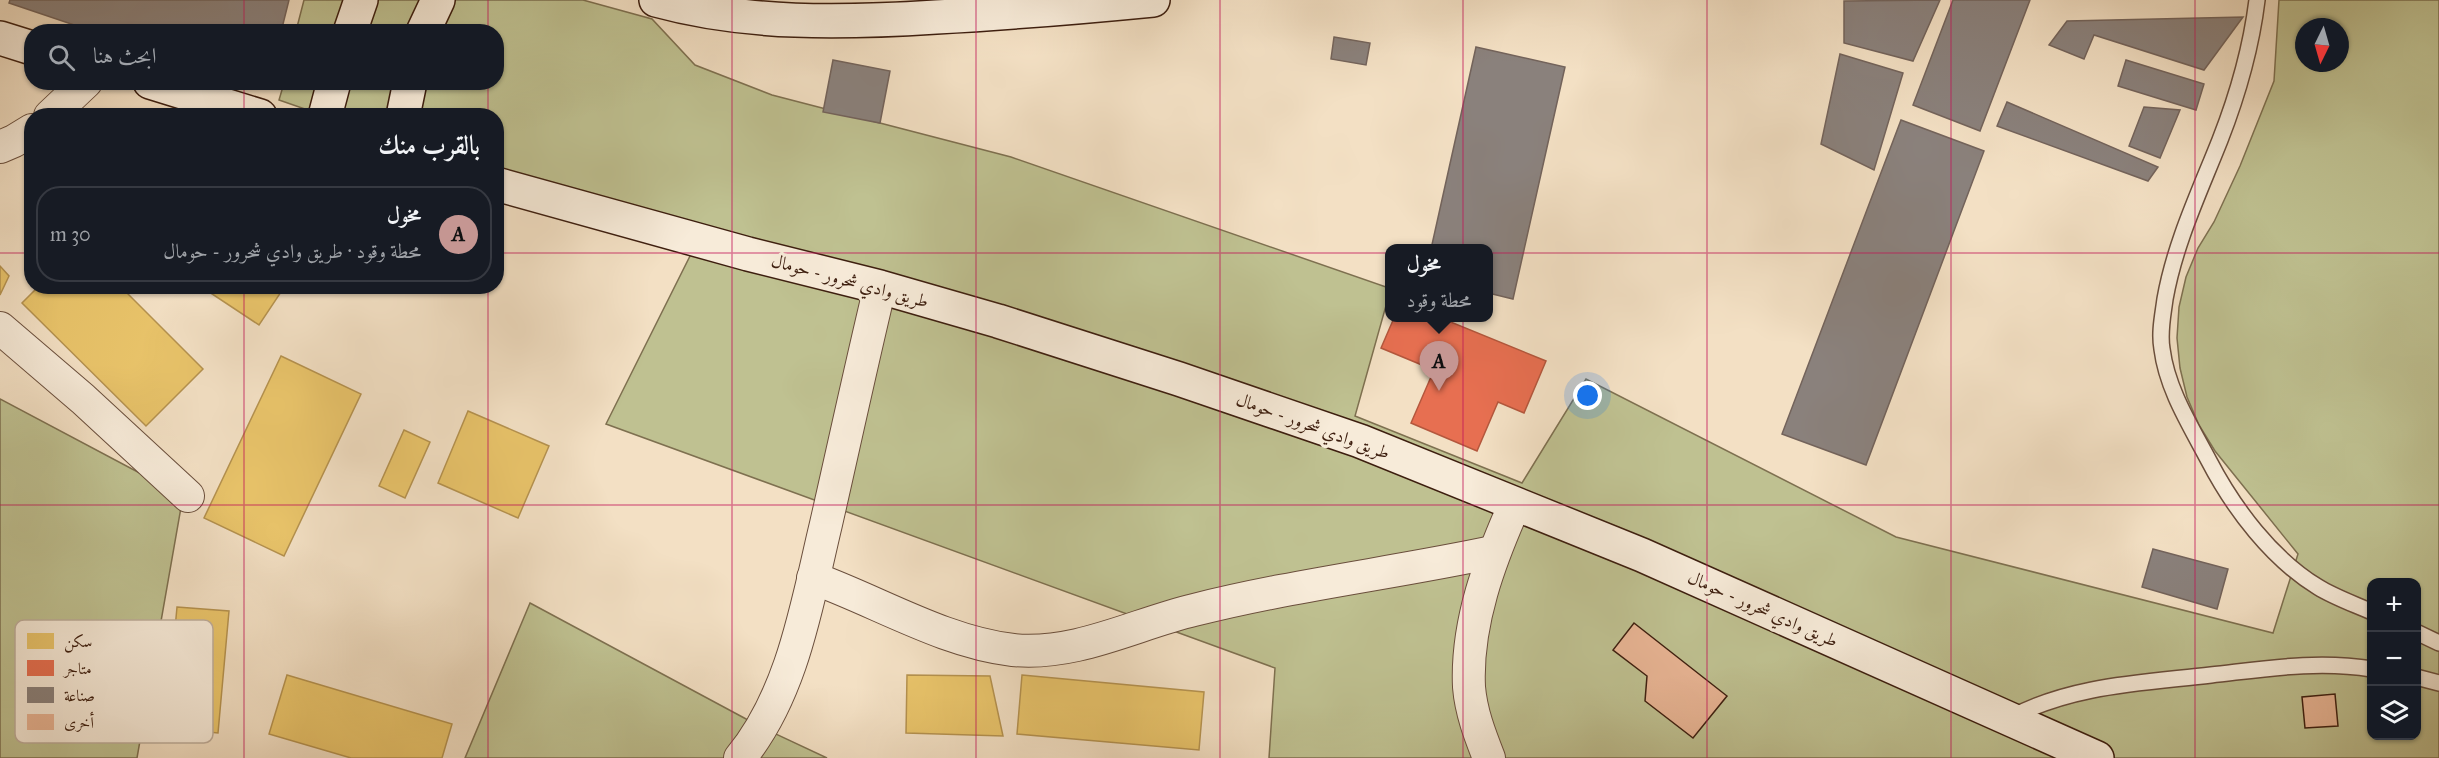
<!DOCTYPE html>
<html lang="ar">
<head>
<meta charset="utf-8">
<style>
  :root { --surface:#171b24; --page:#242831; --text:#f1f3f6; --muted:#9ea1a6; --line:#363941; --accent:#c59692 }
  body { margin:0; font-family:"IM FELL Great Primer",Amiri,serif; background:var(--page); color:var(--text); direction:rtl }
  .controls { position:absolute; right:18px; bottom:18px; display:grid; overflow:hidden; border-radius:12px; box-shadow:0 2px 4px #0004 }
  .controls button { width:54px; height:54px; display:grid; place-items:center; padding:0; border:0; border-bottom:2px solid var(--line); background:var(--surface); color:var(--text); font:30px sans-serif }
  .compass { position:absolute; left:2295px; top:18px; width:54px; height:54px; border-radius:50%; background:var(--surface); box-shadow:0 2px 4px #0004; rotate:185deg }
  .you { position:absolute; left:1588px; top:396px; width:21px; height:21px; margin:-15px; border:4px solid #fff; border-radius:50%; background:#1a73e8; box-shadow:0 0 0 9px #1a73e833 }
  .badge { display:grid; place-items:center; width:39px; height:39px; border-radius:50%; background:var(--accent); color:#111; font-size:20px; font-weight:700 }
  .pin { position:absolute; translate:-50% -50px; filter:drop-shadow(0 2px 3px #0008) }
  .pin::after { content:''; position:absolute; top:32px; width:21px; height:18px; background:inherit; clip-path:polygon(0 0,100% 0,50% 100%) }
  .popup { position:absolute; left:1385px; top:244px; width:108px; height:78px; box-sizing:border-box; display:grid; place-content:center; border-radius:12px; background:var(--surface); filter:drop-shadow(0 2px 4px #0005); font-size:20px; white-space:nowrap; color:var(--muted) }
  .popup b { font-size:22px; color:var(--text) }
  .popup::after { content:''; position:absolute; left:50%; top:100%; margin-left:-12px; border:12px solid transparent; border-top-color:var(--surface) }
  .list { margin:0; padding:0; list-style:none }
  h2 { display:flex; justify-content:space-between; align-items:center; height:78px; margin:0; padding:0 24px; font-size:26px }
  h2 small { font-size:20px; font-weight:400; color:var(--muted) }
  .list li { display:grid; grid-template-columns:39px 1fr auto; gap:18px; align-items:center; box-sizing:border-box; height:96px; margin:0 12px 12px; padding:0 12px; border:2px solid var(--line); border-radius:24px }
  .list b { display:block; font-size:22px; white-space:nowrap }
  .list p { margin:0; font-size:20px; white-space:nowrap; color:var(--muted) }
  .list em { font-size:20px; font-style:normal; color:var(--muted) }
  .icon { flex:none; width:33px; height:33px; fill:none; stroke:currentColor; stroke-width:2; stroke-linecap:round; stroke-linejoin:round }
  .map { position:relative; flex:none; width:2439px; height:758px; overflow:hidden; direction:ltr }
  .search { position:absolute; background:var(--surface); box-shadow:0 2px 4px #0004; left:24px; top:24px; width:480px; height:66px; display:flex; align-items:center; gap:15px; box-sizing:border-box; padding:0 21px; border-radius:24px; color:var(--muted); font-size:22px }
  .panel { position:absolute; background:var(--surface); box-shadow:0 2px 4px #0004; left:24px; top:108px; width:480px; height:186px; border-radius:24px; direction:rtl }
  .map>svg:first-child { display:block }
</style>
</head>
<body>
<div class="map">
<svg width="2439" height="758" viewBox="0 0 2439 758">
  <rect width="100%" height="100%" fill="#f3e0c4"/>
  <filter id="stains"><feTurbulence type="fractalNoise" baseFrequency=".00333" numOctaves="4"/><feColorMatrix values="0 0 0 0 .2 0 0 0 0 .09 0 0 0 0 .02 0 0 0 .5 -.17"/></filter>
  <radialGradient id="worn" r=".72"><stop offset=".6" stop-color="#630" stop-opacity="0"/><stop offset="1" stop-color="#630" stop-opacity=".3"/></radialGradient>
  <g fill="#bfc191" stroke="#7e7050" stroke-width="1.5" fill-rule="evenodd">
    <path d="M 304,0 L 583,0 L 652,19 L 695,65 L 772,95 L 1011,157 L 1389,288 L 1389,295 L 1355,416 L 1522,483 L 1586,379 L 1896,537 L 2273,633 L 2298,554 L 2215,451 L 2199,425 L 2187,397 L 2180,368 L 2177,338 L 2179,307 L 2186,277 L 2198,248 L 2214,222 L 2240,166 L 2274,81 L 2279,0 L 2439,0 L 2439,758 L 1269,758 L 1275,668 L 606,424 L 692,252 L 497,180 L 496,116 L 322,115 L 279,100 L 284,83 L 496,82 L 496,32 L 296,31 ZM 2304,27 L 2340,27 L 2340,63 L 2304,63 ZM 2372,582 L 2416,582 L 2416,736 L 2372,736 Z"/>
    <polygon points="0,399 183,496 137,758 0,758"/>
    <polygon points="530,603 761,727 827,758 465,758"/>
  </g>
  <g fill="#e9c46a" stroke="#b5924f" stroke-width="1.5">
    <polygon points="0,266 9,276 0,295"/>
    <polygon points="39,286 120,286 203,369 146,426 22,303"/>
    <polygon points="200,286 285,286 259,325"/>
    <polygon points="281,356 361,394 284,556 204,518"/>
    <polygon points="468,411 549,446 518,518 438,483"/>
    <polygon points="404,430 430,442 405,498 379,486"/>
    <polygon points="177,607 229,611 218,733 166,728"/>
    <polygon points="287,675 452,724 442,758 351,758 269,734"/>
    <polygon points="907,675 990,676 1003,736 906,733"/>
    <polygon points="1022,675 1204,692 1199,750 1017,734"/>
  </g>
  <polygon fill="#e76f51" stroke="#b4573d" stroke-width="1.5" points="1394,318 1441,318 1546,361 1524,413 1498,402 1477,451 1411,423 1434,370 1381,348"/>
  <g fill="#8a817c" stroke="#73635b" stroke-width="1.5">
    <polygon points="10,0 289,0 281,32 95,32 9,3"/>
    <polygon points="1940,0 1913,61 1844,43 1844,1"/>
    <polygon points="1953,0 2030,0 1980,131 1913,105"/>
    <polygon points="2243,17 2204,70 2094,35 2084,59 2049,45 2067,21"/>
    <polygon points="1334,37 1370,43 1366,65 1331,59"/>
    <polygon points="1476,47 1565,67 1513,299 1488,293 1488,249 1431,249"/>
    <polygon points="1840,54 1903,73 1874,170 1821,144"/>
    <polygon points="833,60 890,71 880,123 823,112"/>
    <polygon points="2126,60 2204,84 2196,110 2118,86"/>
    <polygon points="2007,102 2158,167 2148,181 1997,126"/>
    <polygon points="2144,107 2180,110 2160,158 2129,146"/>
    <polygon points="1901,120 1984,151 1866,465 1782,434"/>
    <polygon points="2153,549 2228,569 2217,609 2142,587"/>
  </g>
  <g fill="#e9b595" stroke="#3d1e0f" stroke-width="1.5">
    <polygon points="1634,623 1727,696 1693,738 1645,701 1647,676 1613,650"/>
    <polygon points="2335,694 2338,726 2305,728 2302,697"/>
  </g>
  <g fill="none" stroke-linecap="round" stroke-linejoin="round">
    <defs>
      <g id="lane">
        <path d="M 2257,0 C 2251,49 2238,94 2220,140 C 2199,193 2175,243 2165,299 C 2163,315 2159,332 2162,349 C 2167,389 2190,425 2209,461 C 2234,509 2272,559 2318,587 C 2334,597 2354,604 2372,612"/>
        <polyline points="2416,632 2439,643"/>
        <polyline points="2416,677 2439,683"/>
        <path d="M 2010,718 C 2072,685 2142,683 2211,675 C 2265,669 2317,660 2372,669"/>
      </g>
      <g id="street">
        <polyline points="50,116 86,82"/>
        <polyline points="0,147 14,141 32,130"/>
        <polyline points="0,328 83,399 188,496"/>
        <path d="M 813,578 C 879,602 944,642 1013,650 C 1077,656 1135,624 1194,610 C 1293,585 1394,573 1493,552"/>
        <path d="M 740,758 C 793,694 807,603 826,524 C 844,445 861,366 880,287"/>
        <path d="M 1489,758 C 1480,735 1471,712 1469,687 C 1466,623 1490,560 1515,504"/>
      </g>
      <g id="secondary">
        <path d="M 656,0 C 747,25 843,23 936,17 C 1009,13 1081,7 1153,0"/>
        <polyline points="350,32 361,0"/>
        <polyline points="423,32 438,0"/>
        <polyline points="0,38 32,48"/>
        <polyline points="150,82 260,116"/>
        <polyline points="325,116 334,82"/>
        <polyline points="403,116 410,82"/>
        <polyline points="496,184 748,254 880,287 998,321 1179,379 1360,441 1642,555 2097,758"/>
      </g>
    </defs>
    <use href="#lane" stroke="#6a4e3c" stroke-width="18"/>
    <use href="#street" stroke="#6a4e3c" stroke-width="34"/>
    <use href="#secondary" stroke="#3d1e0f" stroke-width="36"/>
    <use href="#lane" stroke="#f7ebd9" stroke-width="15"/>
    <use href="#street" stroke="#f7ebd9" stroke-width="32"/>
    <use href="#secondary" stroke="#f7ebd9" stroke-width="33"/>
  </g>
  <path fill="none" stroke="#c2185b" stroke-width="1.5" stroke-opacity="0.55" d="M 244,0 L 244,32M 488,0 L 488,32M 732,0 L 732,758M 976,0 L 976,758M 1220,0 L 1220,758M 1463,0 L 1463,758M 1707,0 L 1707,758M 1951,0 L 1951,758M 2195,0 L 2195,758M 244,82 L 244,116M 488,82 L 488,116M 0,253 L 32,253M 496,253 L 2439,253M 244,286 L 244,758M 488,286 L 488,758M 0,505 L 2439,505"/>
  <g text-anchor="middle" stroke-width="6" stroke-linejoin="round" paint-order="stroke">
    <g font-size="18" fill="#3d1e0f" stroke="#f7ebd9">
      <text transform="translate(850 281) rotate(15)" y="6">طريق وادي شحرور - حومال</text>
      <text transform="translate(1313 426) rotate(20)" y="6">طريق وادي شحرور - حومال</text>
      <text transform="translate(1763 609) rotate(24)" y="6">طريق وادي شحرور - حومال</text>
    </g>
  </g>
  <rect x="15" y="620" width="198" height="123" rx="9" fill="#f7ebd9" stroke="#bfae9c" stroke-width="1.5"/>
  <rect x="27" y="633" width="27" height="16" fill="#e9c46a"/>
  <rect x="27" y="660" width="27" height="16" fill="#e76f51"/>
  <rect x="27" y="687" width="27" height="16" fill="#8a817c"/>
  <rect x="27" y="714" width="27" height="16" fill="#e9b595"/>
  <g font-size="16" fill="#3d1e0f">
    <text x="64" y="647">سكن</text>
    <text x="64" y="674">متاجر</text>
    <text x="64" y="701">صناعة</text>
    <text x="64" y="728">أخرى</text>
  </g>
  <rect width="100%" height="100%" filter="url(#stains)"/>
  <rect width="100%" height="100%" fill="url(#worn)"/>
</svg>
<div class="controls">
<button>+</button>
<button>−</button>
<button><svg class="icon" aria-label="layers" viewBox="0 0 24 24"><path d="M12 4l9 5-9 5-9-5zM3 14l9 5 9-5"/></svg></button>
</div>
<svg class="compass" viewBox="-18 -18 36 36"><path d="M0-13l5 13h-10z" fill="#e53935"/><path d="M0 13l5-13h-10z" fill="#9ea1a6"/></svg>
<div class="you"></div>
<div class="pin badge" style="left:1439px;top:391px">A</div>
<div class="popup"><b>مخول</b>محطة وقود</div>
<div class="search"><svg class="icon" aria-label="search" viewBox="0 0 24 24"><circle cx="10" cy="10" r="6"/><path d="M15 15l6 6"/></svg>ابحث هنا</div>
<section class="panel">
<h2>بالقرب منك<small></small></h2>
<ul class="list">
<li><span class="badge">A</span><div><b>مخول</b><p>محطة وقود · طريق وادي شحرور - حومال</p></div><em>30 m</em></li>
</ul>
</section>
</div>
</body>
</html>
